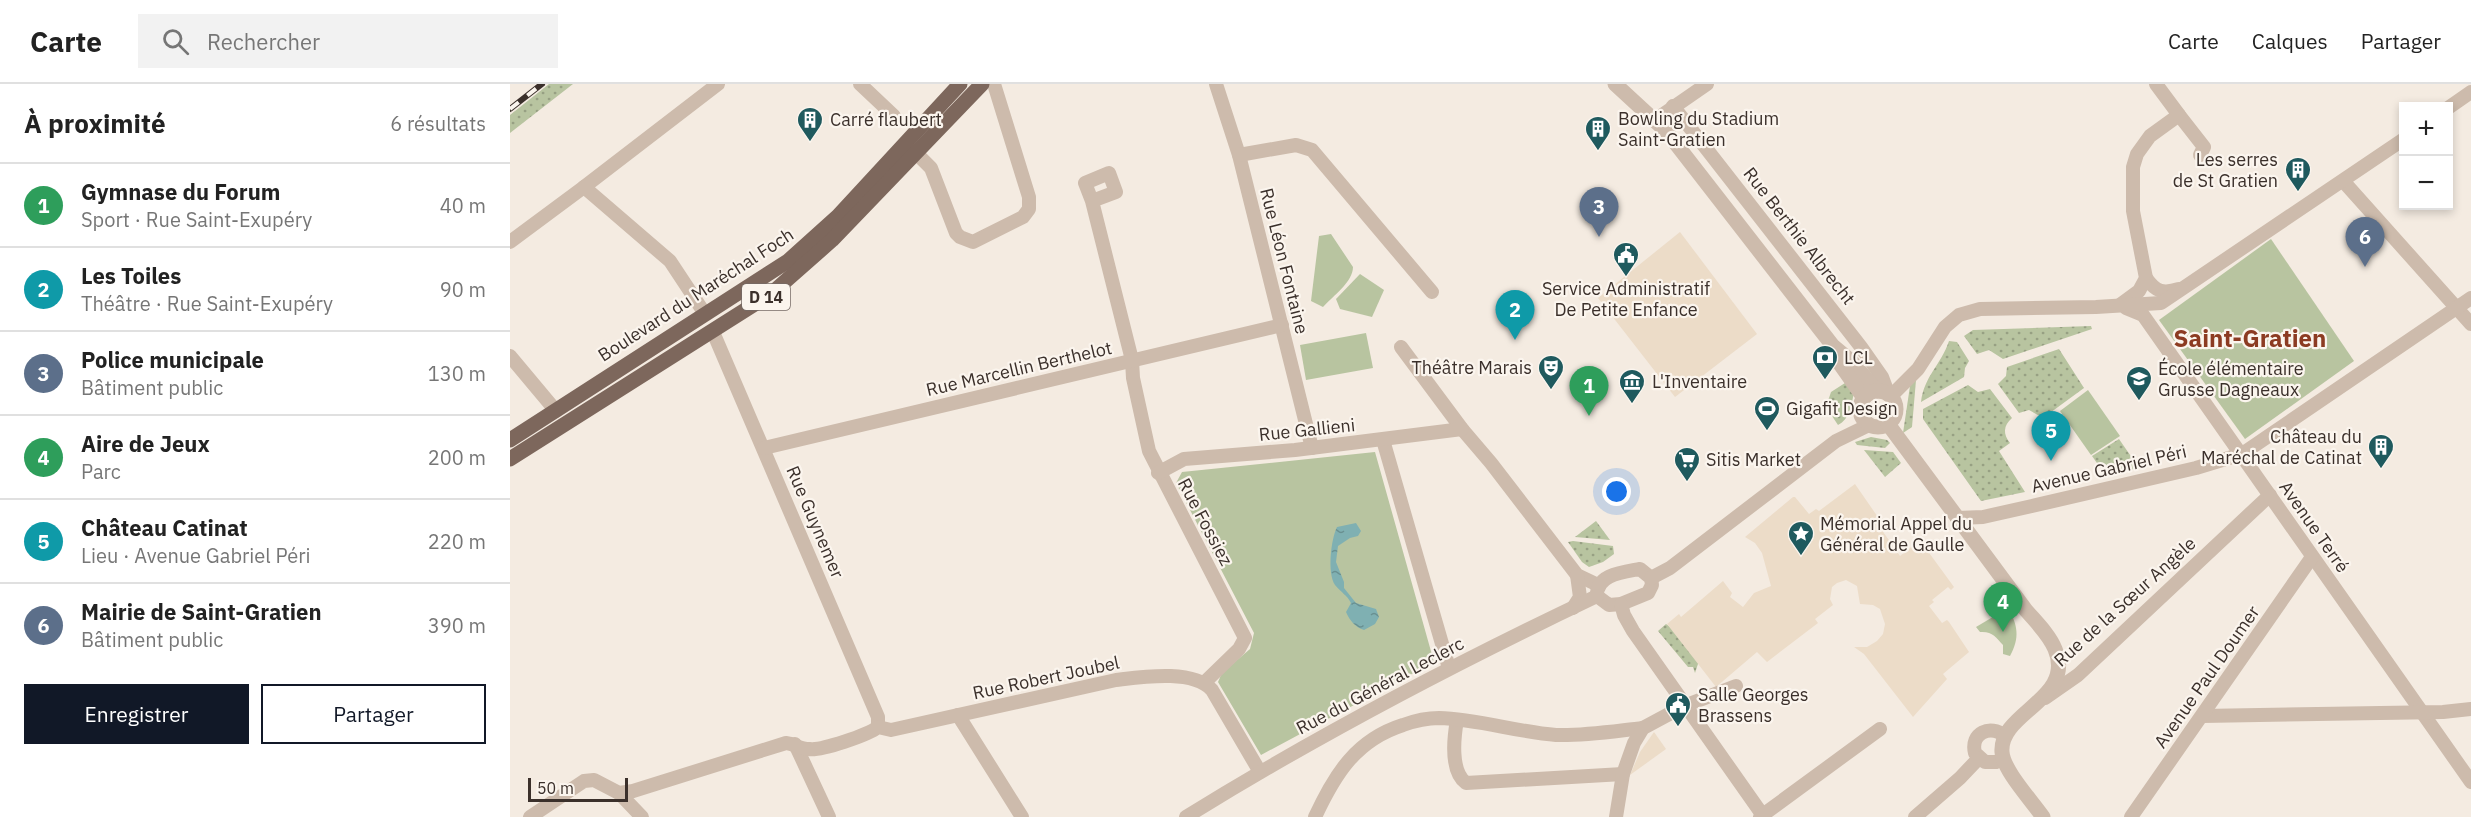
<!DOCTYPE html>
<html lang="fr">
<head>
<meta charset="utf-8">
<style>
  :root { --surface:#fff; --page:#f2f2f2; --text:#222; --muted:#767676; --line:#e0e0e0; --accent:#111827 }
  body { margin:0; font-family:"IBM Plex Sans",sans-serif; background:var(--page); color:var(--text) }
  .controls { position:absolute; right:18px; top:18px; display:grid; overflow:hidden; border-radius:0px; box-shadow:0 3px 9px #0003 }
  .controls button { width:54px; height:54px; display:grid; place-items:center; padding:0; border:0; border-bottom:2px solid var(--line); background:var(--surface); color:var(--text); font:30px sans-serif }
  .scale { position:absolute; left:18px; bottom:15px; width:100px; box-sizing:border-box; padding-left:6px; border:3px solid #3b302b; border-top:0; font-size:16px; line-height:21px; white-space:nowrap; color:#3b302b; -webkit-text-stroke:4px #fbf5ee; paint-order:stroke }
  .you { position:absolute; left:1107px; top:408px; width:21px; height:21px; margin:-15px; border:4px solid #fff; border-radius:50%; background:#1a73e8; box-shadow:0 0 0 9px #1a73e833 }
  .badge { display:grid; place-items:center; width:39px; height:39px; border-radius:50%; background:var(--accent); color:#fff; font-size:20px; font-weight:700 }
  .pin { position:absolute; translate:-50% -50px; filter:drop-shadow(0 2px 3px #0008) }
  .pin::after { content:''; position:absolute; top:32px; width:21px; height:18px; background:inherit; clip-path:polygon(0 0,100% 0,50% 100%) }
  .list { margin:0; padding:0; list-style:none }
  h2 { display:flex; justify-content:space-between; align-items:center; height:78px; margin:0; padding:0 24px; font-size:26px }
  h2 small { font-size:20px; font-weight:400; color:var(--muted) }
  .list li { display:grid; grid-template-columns:39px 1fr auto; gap:18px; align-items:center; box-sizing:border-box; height:84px; padding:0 24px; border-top:2px solid var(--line) }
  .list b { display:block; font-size:22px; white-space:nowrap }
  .list p { margin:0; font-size:20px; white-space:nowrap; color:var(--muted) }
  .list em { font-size:20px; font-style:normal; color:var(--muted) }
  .actions { display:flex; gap:12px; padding:18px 24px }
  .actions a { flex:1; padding:14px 0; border:2px solid var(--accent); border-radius:0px; text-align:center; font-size:21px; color:var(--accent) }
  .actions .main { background:var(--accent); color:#fff }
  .icon { flex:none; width:33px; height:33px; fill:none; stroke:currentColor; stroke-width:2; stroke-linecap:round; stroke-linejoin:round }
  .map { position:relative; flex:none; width:1961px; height:733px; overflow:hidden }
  header { display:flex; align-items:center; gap:36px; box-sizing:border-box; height:84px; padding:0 30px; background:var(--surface); border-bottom:2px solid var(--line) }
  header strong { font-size:28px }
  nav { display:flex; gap:33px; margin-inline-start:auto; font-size:21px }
  .search { width:420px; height:54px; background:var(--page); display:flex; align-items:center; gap:15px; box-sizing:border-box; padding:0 21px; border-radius:0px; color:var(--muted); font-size:22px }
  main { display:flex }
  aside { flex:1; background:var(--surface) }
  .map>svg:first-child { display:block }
</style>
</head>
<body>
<header>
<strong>Carte</strong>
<div class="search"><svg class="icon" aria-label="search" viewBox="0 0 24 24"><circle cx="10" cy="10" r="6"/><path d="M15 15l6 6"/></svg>Rechercher</div>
<nav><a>Carte</a><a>Calques</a><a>Partager</a></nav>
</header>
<main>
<aside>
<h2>À proximité<small>6 résultats</small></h2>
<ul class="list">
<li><span class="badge" style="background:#2e9e5b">1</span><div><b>Gymnase du Forum</b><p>Sport · Rue Saint-Exupéry</p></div><em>40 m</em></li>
<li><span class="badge" style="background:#0f9aa8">2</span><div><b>Les Toiles</b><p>Théâtre · Rue Saint-Exupéry</p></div><em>90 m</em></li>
<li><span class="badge" style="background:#5c6f8a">3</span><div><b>Police municipale</b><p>Bâtiment public</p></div><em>130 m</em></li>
<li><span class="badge" style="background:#2e9e5b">4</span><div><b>Aire de Jeux</b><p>Parc</p></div><em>200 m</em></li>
<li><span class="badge" style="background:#0f9aa8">5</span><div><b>Château Catinat</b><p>Lieu · Avenue Gabriel Péri</p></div><em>220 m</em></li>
<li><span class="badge" style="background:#5c6f8a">6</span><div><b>Mairie de Saint-Gratien</b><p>Bâtiment public</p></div><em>390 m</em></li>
</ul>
<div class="actions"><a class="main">Enregistrer</a><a>Partager</a></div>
</aside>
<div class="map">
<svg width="1961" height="733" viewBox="0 0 1961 733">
  <defs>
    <pattern id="grass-dots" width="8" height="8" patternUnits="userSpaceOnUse" patternTransform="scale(1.5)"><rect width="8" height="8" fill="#b8c4a0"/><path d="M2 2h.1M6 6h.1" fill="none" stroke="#97a083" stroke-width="1.8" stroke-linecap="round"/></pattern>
    <pattern id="water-ripples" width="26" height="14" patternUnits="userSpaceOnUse" patternTransform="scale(1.5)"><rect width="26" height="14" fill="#7fb0b2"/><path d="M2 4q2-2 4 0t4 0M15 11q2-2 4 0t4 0" fill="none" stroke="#699091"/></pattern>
  </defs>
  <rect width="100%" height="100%" fill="#f4ebe1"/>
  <g fill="url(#grass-dots)">
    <polygon points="39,0 63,0 0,49 0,31"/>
    <polygon points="1581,242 1582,245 1493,275 1479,266 1467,270 1454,252 1463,246"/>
    <path d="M 1439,257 L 1447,258 L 1459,277 L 1455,284 L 1454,293 L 1411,318 C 1414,292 1431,281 1439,257 Z"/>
    <polygon points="1549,265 1574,304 1533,334 1519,326 1509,329 1488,300 1496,292 1497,283"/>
    <polygon points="1406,296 1402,343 1393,349 1400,302"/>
    <path d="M 1335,299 L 1344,309 C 1341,321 1340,335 1328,341 L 1316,323 L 1321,308 Z"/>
    <path d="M 1458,301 L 1468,308 L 1480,305 L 1502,334 C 1493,342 1493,350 1500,359 L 1489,367 L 1515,408 L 1471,417 L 1413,335 L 1413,325 Z"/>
    <polygon points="1361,353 1377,356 1380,359 1375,364 1347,361 1345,358"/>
    <polygon points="1609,355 1629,384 1598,391 1594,389 1582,372"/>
    <polygon points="1354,366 1383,368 1391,379 1375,393"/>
    <polygon points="1086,437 1100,456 1065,453"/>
    <polygon points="1063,457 1103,462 1104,470 1093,478 1079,483 1072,478 1058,458"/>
    <polygon points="1207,522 1185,589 1183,583 1178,583 1148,547 1156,540 1163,545"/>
  </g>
  <g fill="#b8c4a0">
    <path d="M 821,150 L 843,183 C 843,198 823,212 813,223 L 801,217 L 809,152 Z"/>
    <polygon points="1761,155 1844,277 1735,355 1649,236"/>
    <polygon points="850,190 874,206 862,233 830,225 826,215"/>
    <polygon points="856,249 863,284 796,296 790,261"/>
    <polygon points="1578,306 1610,352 1581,371 1550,327"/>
    <polygon points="865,368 924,578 751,671 708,598 712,589 740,565 744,549 666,399 672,388"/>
    <path d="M 1498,524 C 1508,541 1510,554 1500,572 L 1493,570 L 1493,561 C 1486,553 1482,547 1470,548 L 1466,543 Z"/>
  </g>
  <g fill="#ecdcc8">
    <polygon points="1170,148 1247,250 1165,313 1088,214"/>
    <polygon points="1345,400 1372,439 1369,442 1390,472 1410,456 1419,464 1417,466 1444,503 1441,506 1438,503 1422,516 1424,518 1419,522 1432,539 1437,536 1439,538 1459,568 1433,590 1437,595 1403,633 1354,570 1344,563 1357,563 1367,557 1373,550 1375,540 1370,525 1363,521 1350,520 1347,502 1336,496 1327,499 1322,503 1320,515 1323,521 1305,535 1308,539 1257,578 1247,568 1206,603 1157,540 1169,530 1171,533 1213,497 1222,509 1220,513 1233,523 1244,509 1261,502 1252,469 1245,459 1235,453 1283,413 1285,413 1299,430 1306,425 1309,427"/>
    <polygon points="1144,648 1156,665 1120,691 1130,668"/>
  </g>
  <path fill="url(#water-ripples)" d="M 846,439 L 851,447 L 848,452 L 840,454 L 828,462 L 826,478 L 834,498 L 834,504 L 846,519 L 866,525 L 869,533 L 865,540 L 854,546 C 845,543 840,537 836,528 L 841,519 C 837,511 831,508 825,501 C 817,489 821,455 827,443 Z"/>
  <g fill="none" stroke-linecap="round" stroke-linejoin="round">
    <g stroke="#cdbbac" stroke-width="14">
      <polyline points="350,0 384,32"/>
      <polyline points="706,0 729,71 802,364"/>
      <polyline points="1163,22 1351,263 1372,293 1378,309"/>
      <polyline points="1938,24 1961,8"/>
      <polyline points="1669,31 1694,63 1690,71"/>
      <polyline points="1145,36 1197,0"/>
      <polyline points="406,69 421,84 446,149 450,153 463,158 513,133 519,125 519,113 484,0"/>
      <polyline points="729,71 786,61 802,66 922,208"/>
      <polyline points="1834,98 1961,240"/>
      <polyline points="582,117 606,108 599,89 575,99 582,117 622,276 623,294 639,367 735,554 729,565 695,598"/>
      <polyline points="0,158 74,103"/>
      <path d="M 1636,194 C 1646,208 1653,210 1669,205"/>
      <polyline points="1610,221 1629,207 1636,194 1623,127 1623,83 1627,70 1640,52 1669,31 1646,0"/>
      <polyline points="1616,224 1633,231 1961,698"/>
      <polyline points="195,230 160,177 74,103 208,0"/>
      <polyline points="203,248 368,633 368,643"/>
      <polyline points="891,263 952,345 981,379 1067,491 1088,501"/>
      <polyline points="0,272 46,327"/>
      <polyline points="1381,312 1408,285 1435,243 1449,231 1470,225 1586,223 1651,219 1894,55"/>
      <polyline points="873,356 939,584"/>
      <polyline points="254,364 772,241"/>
      <polyline points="648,389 674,375 785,366 952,345"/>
      <polyline points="1447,434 1473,433 1522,422 1686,384 1732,370 1961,214"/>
      <path d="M 1130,485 L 1141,494 L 1142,501 L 1138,509 L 1111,520 L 1099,521 L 1087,512 C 1086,490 1114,488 1130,485 Z"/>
      <polyline points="1141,494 1160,484 1326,357 1359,341"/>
      <polyline points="1111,520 1114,531 1123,547 1254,733"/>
      <polyline points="1063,524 1070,513 1067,491"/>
      <polyline points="1535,614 1568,591 1760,411"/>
      <polyline points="448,631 512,733"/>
      <polyline points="1692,632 1933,628 1961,625"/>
      <path d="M 947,636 C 944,653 940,687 956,699 L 1113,690"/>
      <polyline points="285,660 319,733"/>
      <path d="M 1493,675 L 1486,678 L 1475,678 L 1465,669 C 1460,649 1480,640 1495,652"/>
      <polyline points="109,709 132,733"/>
      <path d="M 20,733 L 74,697 L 84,696 L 109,709 L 123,707 L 276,659 C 284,660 291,665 299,665 C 311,667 358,651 368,643 L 381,646 L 606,596 C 632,593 683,585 702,606 L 750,688"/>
      <path d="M 676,733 C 808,651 946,579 1087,512"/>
      <path d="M 805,733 C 825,690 846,656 893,641 C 904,637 917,634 929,634 C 968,635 1007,648 1046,651 C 1074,652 1105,647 1133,644"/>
      <polyline points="1106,733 1113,690 1124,659 1133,644 1174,622 1226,602"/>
      <polyline points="1250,733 1370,645"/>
      <polyline points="1405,733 1450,694 1469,674"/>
      <polyline points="1621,733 1802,473"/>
    </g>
    <g stroke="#cdbbac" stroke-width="15">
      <polyline points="1105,0 1156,47 1323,262 1341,277 1367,307"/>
      <polyline points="1325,267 1330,280 1354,314"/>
      <circle cx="1368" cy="325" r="18"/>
      <path d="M 1378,340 L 1515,525 C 1525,537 1539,550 1545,565 C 1566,615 1489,628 1492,668 C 1493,686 1522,717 1533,733"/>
    </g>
    <g stroke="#7d675c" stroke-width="15">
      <polyline points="0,356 278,177 328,132 450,0"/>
      <polyline points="0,375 262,209 322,156 472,0"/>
    </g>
    <defs>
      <polyline id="rail" points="0,25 32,0"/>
    </defs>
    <use href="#rail" stroke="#3b302b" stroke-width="6"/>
    <use href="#rail" stroke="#fbf5ee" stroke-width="4" stroke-dasharray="11" stroke-linecap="butt"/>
  </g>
  <defs>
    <symbol id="building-pin" viewBox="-11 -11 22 30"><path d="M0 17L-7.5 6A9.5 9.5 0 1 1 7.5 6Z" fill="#1f5a5e" stroke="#fbf5ee"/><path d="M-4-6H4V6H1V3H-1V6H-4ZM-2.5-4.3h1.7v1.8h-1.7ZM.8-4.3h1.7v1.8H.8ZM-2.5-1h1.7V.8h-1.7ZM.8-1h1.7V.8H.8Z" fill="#fff"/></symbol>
    <symbol id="civic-pin" viewBox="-11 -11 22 30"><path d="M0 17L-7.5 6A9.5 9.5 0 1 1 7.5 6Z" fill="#1f5a5e" stroke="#fbf5ee"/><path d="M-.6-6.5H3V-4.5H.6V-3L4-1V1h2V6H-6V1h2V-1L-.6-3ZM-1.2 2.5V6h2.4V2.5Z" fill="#fff"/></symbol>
    <symbol id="bank-pin" viewBox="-11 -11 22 30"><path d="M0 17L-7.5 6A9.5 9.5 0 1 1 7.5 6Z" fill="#1f5a5e" stroke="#fbf5ee"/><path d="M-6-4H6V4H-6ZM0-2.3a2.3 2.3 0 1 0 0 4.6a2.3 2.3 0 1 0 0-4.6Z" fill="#fff"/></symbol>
    <symbol id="theatre-pin" viewBox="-11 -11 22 30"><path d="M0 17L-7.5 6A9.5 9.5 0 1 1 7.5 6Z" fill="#1f5a5e" stroke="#fbf5ee"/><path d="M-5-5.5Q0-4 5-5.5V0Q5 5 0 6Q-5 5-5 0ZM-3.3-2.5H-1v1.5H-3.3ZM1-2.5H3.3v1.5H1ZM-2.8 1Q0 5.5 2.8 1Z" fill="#fff"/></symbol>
    <symbol id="school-pin" viewBox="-11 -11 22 30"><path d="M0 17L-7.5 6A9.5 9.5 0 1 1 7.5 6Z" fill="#1f5a5e" stroke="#fbf5ee"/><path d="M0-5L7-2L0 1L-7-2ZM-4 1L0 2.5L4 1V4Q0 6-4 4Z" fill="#fff"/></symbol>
    <symbol id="museum-pin" viewBox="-11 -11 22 30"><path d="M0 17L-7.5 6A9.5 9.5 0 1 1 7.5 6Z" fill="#1f5a5e" stroke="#fbf5ee"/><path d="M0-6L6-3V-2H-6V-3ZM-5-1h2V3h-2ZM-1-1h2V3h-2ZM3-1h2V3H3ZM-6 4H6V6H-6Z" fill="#fff"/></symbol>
    <symbol id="stadium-pin" viewBox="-11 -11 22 30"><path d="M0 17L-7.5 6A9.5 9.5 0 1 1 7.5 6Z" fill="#1f5a5e" stroke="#fbf5ee"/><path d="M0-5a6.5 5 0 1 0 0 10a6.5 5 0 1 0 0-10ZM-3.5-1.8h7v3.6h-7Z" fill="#fff"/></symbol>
    <symbol id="supermarket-pin" viewBox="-11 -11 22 30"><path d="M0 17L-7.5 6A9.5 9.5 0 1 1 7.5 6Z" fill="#1f5a5e" stroke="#fbf5ee"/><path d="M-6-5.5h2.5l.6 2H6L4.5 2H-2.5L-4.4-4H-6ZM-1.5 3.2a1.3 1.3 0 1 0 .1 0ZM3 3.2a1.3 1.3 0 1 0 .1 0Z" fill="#fff"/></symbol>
    <symbol id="sight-pin" viewBox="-11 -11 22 30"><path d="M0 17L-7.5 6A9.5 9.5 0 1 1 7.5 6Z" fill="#1f5a5e" stroke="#fbf5ee"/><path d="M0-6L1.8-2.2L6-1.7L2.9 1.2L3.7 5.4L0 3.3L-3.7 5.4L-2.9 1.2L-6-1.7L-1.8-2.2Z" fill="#fff"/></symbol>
  </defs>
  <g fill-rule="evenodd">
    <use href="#building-pin" x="285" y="21" width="30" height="40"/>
    <use href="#building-pin" x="1073" y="30" width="30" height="40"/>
    <use href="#building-pin" x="1773" y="71" width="30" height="40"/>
    <use href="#civic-pin" x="1101" y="156" width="30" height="40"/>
    <use href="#bank-pin" x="1300" y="259" width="30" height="40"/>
    <use href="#theatre-pin" x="1026" y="269" width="30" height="40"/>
    <use href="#school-pin" x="1614" y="280" width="30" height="40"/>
    <use href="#museum-pin" x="1107" y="283" width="30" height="40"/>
    <use href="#stadium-pin" x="1242" y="310" width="30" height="40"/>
    <use href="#building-pin" x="1856" y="348" width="30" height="40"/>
    <use href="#supermarket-pin" x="1162" y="361" width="30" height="40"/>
    <use href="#sight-pin" x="1276" y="435" width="30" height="40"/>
    <use href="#civic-pin" x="1153" y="606" width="30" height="40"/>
  </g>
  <g text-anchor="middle" stroke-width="4.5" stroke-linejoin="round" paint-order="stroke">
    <rect fill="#fbf5ee" stroke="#756b66" stroke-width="1.5" x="232" y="200" width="48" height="26" rx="4.5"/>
    <g font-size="16" font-weight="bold" fill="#3b302b">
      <text x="256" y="219">D 14</text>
    </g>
    <g font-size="18" fill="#3b302b" stroke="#fbf5ee" text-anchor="start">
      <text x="1108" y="41">Bowling du Stadium<tspan x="1108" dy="21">Saint-Gratien</tspan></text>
      <text x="320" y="42">Carré flaubert</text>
      <text x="1768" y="82" text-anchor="end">Les serres<tspan x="1768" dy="21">de St Gratien</tspan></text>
      <text x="1116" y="211" text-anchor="middle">Service Administratif<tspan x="1116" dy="21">De Petite Enfance</tspan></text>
      <text x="1334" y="280">LCL</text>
      <text x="1022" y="290" text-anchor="end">Théâtre Marais</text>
      <text x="1648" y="291">École élémentaire<tspan x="1648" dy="21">Grusse Dagneaux</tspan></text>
      <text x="1142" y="304">L'Inventaire</text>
      <text x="1276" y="331">Gigafit Design</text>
      <text x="1852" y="359" text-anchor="end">Château du<tspan x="1852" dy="21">Maréchal de Catinat</tspan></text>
      <text x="1196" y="382">Sitis Market</text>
      <text x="1310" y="446">Mémorial Appel du<tspan x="1310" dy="21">Général de Gaulle</tspan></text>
      <text x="1188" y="617">Salle Georges<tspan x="1188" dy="21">Brassens</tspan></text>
    </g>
    <g font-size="18" fill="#3b302b" stroke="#fbf5ee">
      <text transform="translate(1289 152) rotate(52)" y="6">Rue Berthie Albrecht</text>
      <text transform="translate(774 177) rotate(76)" y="6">Rue Léon Fontaine</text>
      <text transform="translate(186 211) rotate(-33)" y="6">Boulevard du Maréchal Foch</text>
      <text transform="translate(509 285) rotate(-13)" y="6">Rue Marcellin Berthelot</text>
      <text transform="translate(797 346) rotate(-6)" y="6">Rue Gallieni</text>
      <text transform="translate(1599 385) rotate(-13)" y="6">Avenue Gabriel Péri</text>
      <text transform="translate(305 438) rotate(67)" y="6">Rue Guynemer</text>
      <text transform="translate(695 438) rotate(62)" y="6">Rue Fossiez</text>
      <text transform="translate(1804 443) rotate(55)" y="6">Avenue Terré</text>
      <text transform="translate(1615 518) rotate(-42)" y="6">Rue de la Sœur Angèle</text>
      <text transform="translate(1697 593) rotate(-55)" y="6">Avenue Paul Doumer</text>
      <text transform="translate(536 594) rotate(-12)" y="6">Rue Robert Joubel</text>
      <text transform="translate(870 602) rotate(-28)" y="6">Rue du Général Leclerc</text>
    </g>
    <g font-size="24" font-weight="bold" fill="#8c3b22" stroke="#fbf5ee">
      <text x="1740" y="263">Saint-Gratien</text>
    </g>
  </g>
</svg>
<div class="controls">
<button>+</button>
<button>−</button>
</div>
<div class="scale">50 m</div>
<div class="you"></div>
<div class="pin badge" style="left:1079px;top:332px;background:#2e9e5b">1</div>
<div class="pin badge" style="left:1005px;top:256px;background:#0f9aa8">2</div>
<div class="pin badge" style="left:1089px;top:153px;background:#5c6f8a">3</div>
<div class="pin badge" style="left:1493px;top:548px;background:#2e9e5b">4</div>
<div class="pin badge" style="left:1541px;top:377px;background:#0f9aa8">5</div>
<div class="pin badge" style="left:1855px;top:183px;background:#5c6f8a">6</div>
</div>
</main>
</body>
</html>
